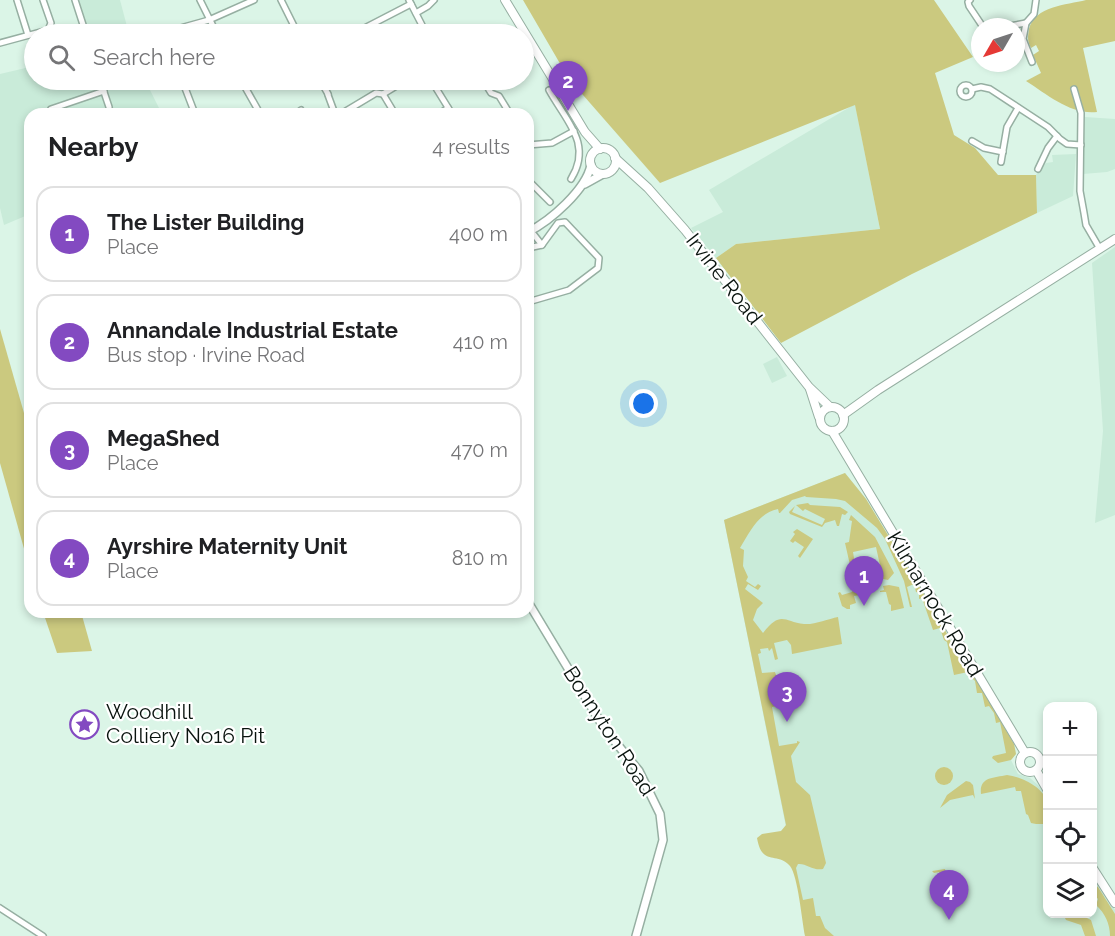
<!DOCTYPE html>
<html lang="en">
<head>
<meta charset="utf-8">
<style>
  :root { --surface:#fff; --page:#f6f6f6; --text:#202124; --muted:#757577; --line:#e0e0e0; --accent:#834ac1 }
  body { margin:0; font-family:Raleway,sans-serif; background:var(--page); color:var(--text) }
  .controls { position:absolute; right:18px; bottom:18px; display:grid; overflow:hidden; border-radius:12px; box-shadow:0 3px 9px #0003 }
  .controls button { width:54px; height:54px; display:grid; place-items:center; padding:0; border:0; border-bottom:2px solid var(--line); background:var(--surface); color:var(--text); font:30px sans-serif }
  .compass { position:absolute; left:971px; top:18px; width:54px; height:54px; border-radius:50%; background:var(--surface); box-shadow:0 3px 9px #0003; rotate:231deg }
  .you { position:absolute; left:644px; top:404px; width:21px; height:21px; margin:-15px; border:4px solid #fff; border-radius:50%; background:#1a73e8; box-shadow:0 0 0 9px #1a73e833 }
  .badge { display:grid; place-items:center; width:39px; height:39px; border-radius:50%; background:var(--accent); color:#fff; font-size:20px; font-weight:700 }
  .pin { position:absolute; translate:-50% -50px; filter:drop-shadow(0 2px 3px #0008) }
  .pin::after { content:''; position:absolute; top:32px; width:21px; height:18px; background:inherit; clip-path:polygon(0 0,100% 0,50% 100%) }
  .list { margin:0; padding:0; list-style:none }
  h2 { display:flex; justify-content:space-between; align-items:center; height:78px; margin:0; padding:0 24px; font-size:26px }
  h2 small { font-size:20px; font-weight:400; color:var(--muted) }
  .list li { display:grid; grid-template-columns:39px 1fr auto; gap:18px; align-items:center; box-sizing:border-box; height:96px; margin:0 12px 12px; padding:0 12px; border:2px solid var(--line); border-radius:18px }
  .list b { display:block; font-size:22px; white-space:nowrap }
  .list p { margin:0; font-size:20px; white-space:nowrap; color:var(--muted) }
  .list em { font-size:20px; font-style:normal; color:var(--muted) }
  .icon { flex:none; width:33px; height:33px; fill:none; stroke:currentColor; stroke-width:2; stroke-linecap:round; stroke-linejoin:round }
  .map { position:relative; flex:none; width:1115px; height:936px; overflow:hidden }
  .search { position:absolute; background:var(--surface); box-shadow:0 3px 9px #0003; left:24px; top:24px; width:510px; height:66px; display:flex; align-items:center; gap:15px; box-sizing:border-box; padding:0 21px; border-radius:33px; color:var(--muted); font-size:22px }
  .panel { position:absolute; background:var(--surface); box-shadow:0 3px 9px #0003; left:24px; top:108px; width:510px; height:510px; border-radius:18px }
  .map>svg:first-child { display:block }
</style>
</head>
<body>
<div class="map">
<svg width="1115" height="936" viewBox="0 0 1115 936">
  <rect width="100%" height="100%" fill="#dbf5e7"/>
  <g fill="#c9ebd9">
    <polygon points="78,0 120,0 129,34 89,34"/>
    <polygon points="34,66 34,80 145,80 162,114 30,114 30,214 4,225 0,208 0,74"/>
    <polygon points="855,104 880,229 736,244 716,258 691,228 723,212 709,190"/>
    <polygon points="1085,117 1115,119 1115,169 1107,172 1083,174"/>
    <polygon points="1076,154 1073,196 1037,213 1036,175 1039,170 1046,163 1053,162 1052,155"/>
    <polygon points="1115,247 1115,515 1095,523 1103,431 1092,263"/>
    <polygon points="777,357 787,376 772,383 763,364"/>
    <polygon points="845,473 866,499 942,624 958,656 969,668 1014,743 1016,754 1011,760 1018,774 1030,778 1038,785 1047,798 1048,914 1092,914 1093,873 1115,910 1115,936 823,936 806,926 724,520"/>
  </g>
  <g fill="#cbc97f">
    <polygon points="523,0 934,0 973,57 935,73 954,135 975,148 998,175 1036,175 1037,213 912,274 781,343 716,258 736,244 880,229 855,105 660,183 569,79"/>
    <path d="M 1086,0 L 1115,0 L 1115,41 L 1083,48 L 1097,112 C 1071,115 1048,95 1026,81 L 1041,73 L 1033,55 L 1039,51 L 1036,45 L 1031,48 C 1027,40 1028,37 1029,29 C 1035,6 1066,5 1086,0 Z"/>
    <polygon points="0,329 30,434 30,570 0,463"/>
    <path d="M 845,473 L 866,499 L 942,624 L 958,656 L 973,675 L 969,676 L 968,672 L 954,675 L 947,642 L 944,640 L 940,628 L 933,630 L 922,598 L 919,599 L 919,593 L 916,592 L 914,584 L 907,587 L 912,607 L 910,607 L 904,581 L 885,539 L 877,528 L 845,501 L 836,499 L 806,497 L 805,496 L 792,500 L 780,513 L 779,513 L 778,509 C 758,513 750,532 740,548 L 744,550 L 743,566 L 748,577 L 746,581 L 755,587 L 758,584 L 761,586 L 758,590 L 748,584 L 745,589 L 763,603 L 757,609 L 753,620 L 763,633 C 781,610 784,622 804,624 C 814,625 828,619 838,617 L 842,644 L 792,654 L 791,645 L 787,640 L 774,643 L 778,659 L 775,660 L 772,648 L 769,651 L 768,648 L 760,649 L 761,653 L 758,654 L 762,673 L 775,672 L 776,675 L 780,675 L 778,679 L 774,680 L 776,692 L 781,692 L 789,703 L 772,707 L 779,746 L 797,743 L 797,741 L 800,742 L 791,756 L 796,782 L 810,795 L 826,863 L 823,869 C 813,871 806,863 798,864 L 796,868 L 803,900 L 813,898 L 816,916 L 820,916 L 825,928 L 834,936 L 805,936 C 802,921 798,876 790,866 C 777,851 762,867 757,838 L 762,834 L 781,831 L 786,825 L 724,520 Z"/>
    <polygon points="808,503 810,505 840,507 848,512 845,515 842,514 839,526 837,526 835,520 825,523 822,527 790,514 789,512 795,506 792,512 822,525 825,519 805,509 803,511 796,505"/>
    <polygon points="851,515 875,537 894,573 888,580 883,579 876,547 853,552 860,595 854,596 856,603 850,605 850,609 847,609 842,606 838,593 840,592 842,595 852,592 855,587 845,543 849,542 852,521 849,520"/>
    <polygon points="797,529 813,539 800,558 798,556 804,547 795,541 793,543 790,541 795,534 793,532"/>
    <polygon points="889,585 899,587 904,608 891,611 891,605 889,604 886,592 880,592 880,591 884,590 883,586"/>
    <polygon points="43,612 81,612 92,651 57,653"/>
    <polygon points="974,676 1014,744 1016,754 1011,760 998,763 992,758 993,756 1006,753 1000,722 996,723 994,713 989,706 985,707 982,693 977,693 975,681 971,677"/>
    <circle cx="944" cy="776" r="9"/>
    <path d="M 1007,775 C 1022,777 1044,787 1048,804 C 1049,810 1048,818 1047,824 L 1036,824 L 1031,823 L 1028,815 L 1026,814 L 1021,791 L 1016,791 L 1015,787 L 981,794 C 979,777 993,778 1007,775 Z"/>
    <polygon points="966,781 970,782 973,785 975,799 973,795 950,800 940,808 947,795"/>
    <path d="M 945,869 L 951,900 L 943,900 L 942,895 L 938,896 C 941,889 937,884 934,878 L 940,875 L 939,872 L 934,873 L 932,871 Z"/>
    <path d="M 1093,884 L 1098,887 L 1115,914 L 1115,936 L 1110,936 C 1110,924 1105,913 1096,905 L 1098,899 L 1093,893 Z"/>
    <polygon points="1063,914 1079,914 1091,920 1096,936 1085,936 1081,925 1066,920"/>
  </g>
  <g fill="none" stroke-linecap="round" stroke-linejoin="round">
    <defs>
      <g id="minor">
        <polyline points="17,0 28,35"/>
        <polyline points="75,0 86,34"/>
        <polyline points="200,0 217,34"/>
        <polyline points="281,0 298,34"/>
        <polyline points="409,0 425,31"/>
        <polyline points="970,0 968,2 969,6 983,27"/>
        <polyline points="416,13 428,6 434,0"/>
        <polyline points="1004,27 1026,23"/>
        <polyline points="166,34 166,32 209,20 254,0"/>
        <polyline points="353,34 411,4"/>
        <polyline points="0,43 48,30 51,23 43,0"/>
        <polyline points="1032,62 1023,39 1026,23 1034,14 1036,0"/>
        <polyline points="100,80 109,107"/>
        <polyline points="182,80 195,114"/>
        <polyline points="241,80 258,110 258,114"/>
        <polyline points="320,80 328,94"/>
        <polyline points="431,80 452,114"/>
        <polyline points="483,80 491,93 499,96 510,114"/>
        <circle cx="966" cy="91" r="6"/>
        <polyline points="972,89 981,87 990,89 1048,127 1060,139 1067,144 1081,145"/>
        <polyline points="1074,89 1081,113 1080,191 1084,213 1086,225 1100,249"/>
        <path d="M 549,90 C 566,121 593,144 571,179"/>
        <polyline points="383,94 395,114"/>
        <polyline points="328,95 335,114"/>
        <polyline points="51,109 104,91"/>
        <polyline points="301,110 303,114"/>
        <polyline points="341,114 376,93 383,94 406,80"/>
        <polyline points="439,114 448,108"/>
        <polyline points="972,141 984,148 1003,152"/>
        <polyline points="528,145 552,143 574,131"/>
        <polyline points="1001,162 1007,127 1018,108"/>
        <polyline points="1038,169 1048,148 1057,136"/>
        <polyline points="528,180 550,202"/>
        <polyline points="531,231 542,245"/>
        <polyline points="528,248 542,245 558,223 565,222 599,258 598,268 569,290 528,302"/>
        <polyline points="0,908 43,936"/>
      </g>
      <g id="tertiary">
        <polyline points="585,184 603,174"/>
        <path d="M 528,232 C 550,221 586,190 591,165"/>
        <polyline points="528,602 604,728 639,771 660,814 663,840 636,936"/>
      </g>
      <g id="secondary">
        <polyline points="505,0 585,132 600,149"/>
        <circle cx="603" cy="161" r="13"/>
        <polyline points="615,158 648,188 685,230 809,387 830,407"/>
        <polyline points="810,389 819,417"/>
        <circle cx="832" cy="419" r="12"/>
        <polyline points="843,415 878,390 1115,239"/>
        <polyline points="832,431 1025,753"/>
        <circle cx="1030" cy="762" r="10"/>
        <polyline points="1036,770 1048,791"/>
        <polyline points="1092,867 1115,903"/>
      </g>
    </defs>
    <use href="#minor" stroke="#96afa2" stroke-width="8"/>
    <use href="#tertiary" stroke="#96afa2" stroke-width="10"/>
    <use href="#secondary" stroke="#96afa2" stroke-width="10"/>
    <use href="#minor" stroke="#fff" stroke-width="5"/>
    <use href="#tertiary" stroke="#fff" stroke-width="7"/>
    <use href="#secondary" stroke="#fff" stroke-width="8"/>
  </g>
  <defs>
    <symbol id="sight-ring" viewBox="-11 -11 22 22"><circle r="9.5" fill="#fff" stroke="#834ac1" stroke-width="1.5"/><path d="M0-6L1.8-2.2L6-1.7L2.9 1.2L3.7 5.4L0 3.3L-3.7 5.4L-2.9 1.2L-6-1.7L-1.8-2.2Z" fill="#834ac1"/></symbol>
  </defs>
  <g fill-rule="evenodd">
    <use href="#sight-ring" x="68" y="708" width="33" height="33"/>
  </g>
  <g text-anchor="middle" stroke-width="4.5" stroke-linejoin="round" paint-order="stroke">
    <g font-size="21" fill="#09130e" stroke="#fff">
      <text transform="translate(724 279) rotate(52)" y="7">Irvine Road</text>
      <text transform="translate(935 604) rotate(59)" y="7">Kilmarnock Road</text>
      <text transform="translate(609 731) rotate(57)" y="7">Bonnyton Road</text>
    </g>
    <g font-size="21" fill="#09130e" stroke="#fff" text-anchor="start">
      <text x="106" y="719">Woodhill<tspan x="106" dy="24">Colliery No16 Pit</tspan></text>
    </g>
  </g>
</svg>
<div class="controls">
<button>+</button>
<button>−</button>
<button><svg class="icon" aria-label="locate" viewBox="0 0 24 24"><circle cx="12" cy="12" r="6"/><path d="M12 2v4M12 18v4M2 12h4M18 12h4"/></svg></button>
<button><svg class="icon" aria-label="layers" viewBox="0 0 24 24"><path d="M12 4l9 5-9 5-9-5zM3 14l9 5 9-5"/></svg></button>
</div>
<svg class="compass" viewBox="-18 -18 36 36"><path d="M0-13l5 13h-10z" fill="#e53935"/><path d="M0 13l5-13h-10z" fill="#757577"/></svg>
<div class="you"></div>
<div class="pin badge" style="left:864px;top:606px">1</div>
<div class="pin badge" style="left:568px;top:111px">2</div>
<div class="pin badge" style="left:787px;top:722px">3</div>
<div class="pin badge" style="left:949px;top:920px">4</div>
<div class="search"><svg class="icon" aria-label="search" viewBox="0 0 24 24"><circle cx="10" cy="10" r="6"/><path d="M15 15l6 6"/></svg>Search here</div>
<section class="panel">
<h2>Nearby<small>4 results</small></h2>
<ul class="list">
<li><span class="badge">1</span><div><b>The Lister Building</b><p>Place</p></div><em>400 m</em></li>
<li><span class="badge">2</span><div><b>Annandale Industrial Estate</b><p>Bus stop · Irvine Road</p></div><em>410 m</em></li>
<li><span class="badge">3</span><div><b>MegaShed</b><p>Place</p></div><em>470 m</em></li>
<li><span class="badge">4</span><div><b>Ayrshire Maternity Unit</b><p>Place</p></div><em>810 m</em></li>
</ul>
</section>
</div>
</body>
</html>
